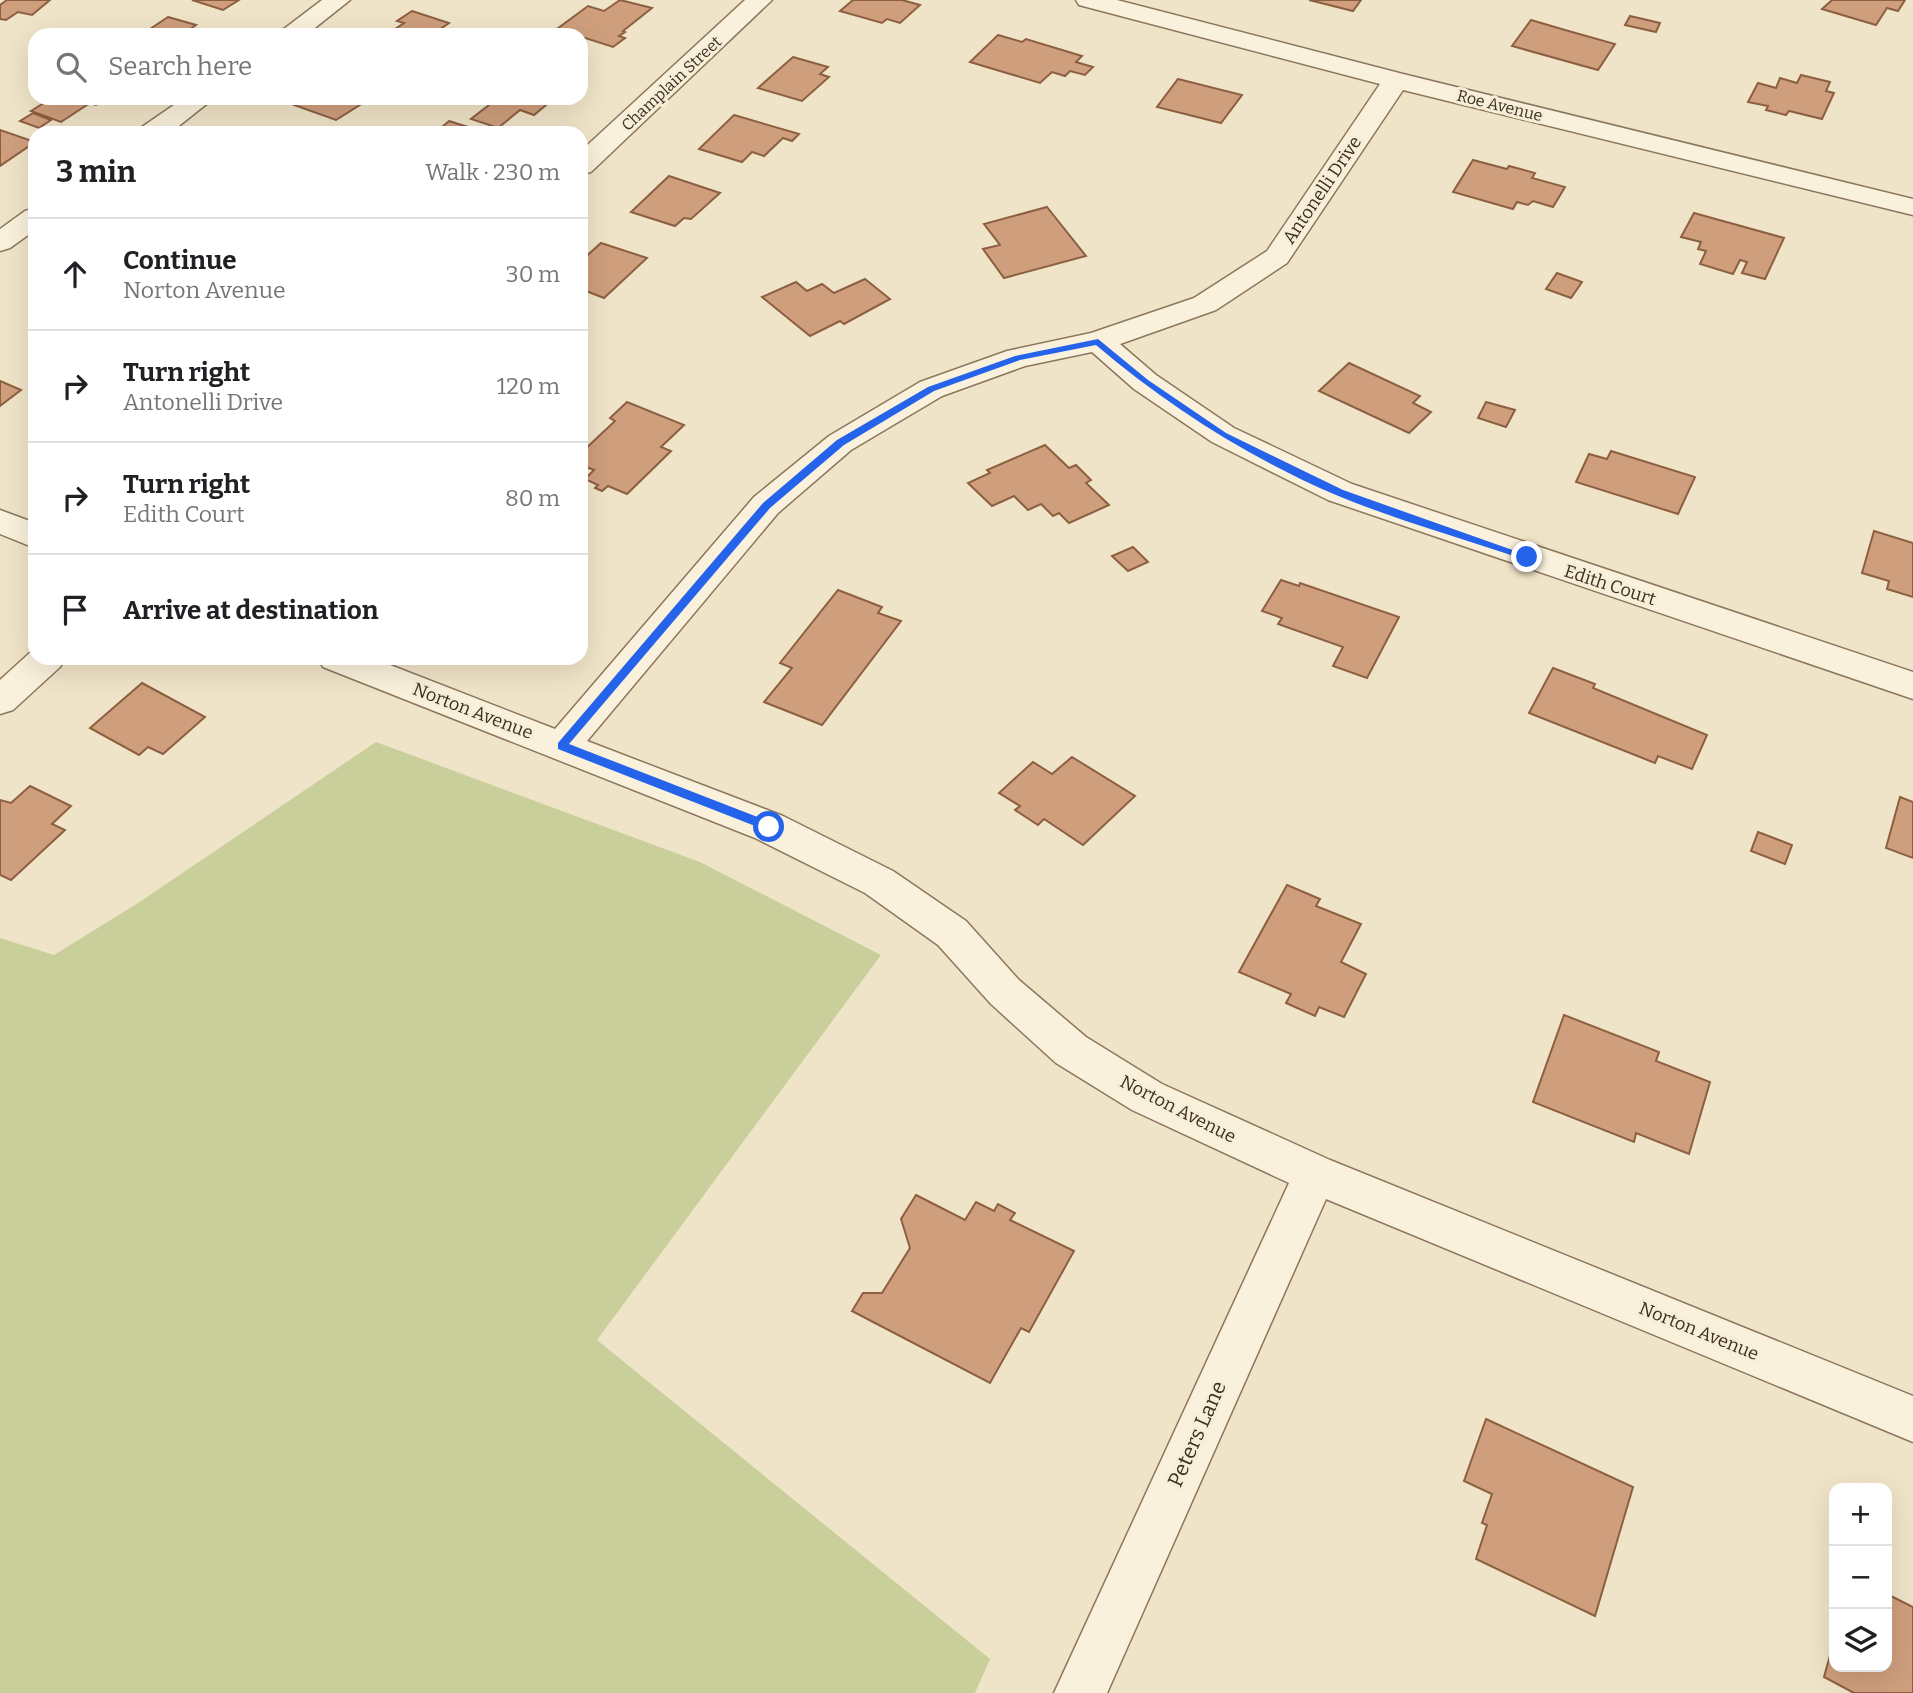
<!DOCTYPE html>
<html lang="en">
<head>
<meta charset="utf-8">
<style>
  :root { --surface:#fff; --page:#f6f6f6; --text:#202124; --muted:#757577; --line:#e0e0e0 }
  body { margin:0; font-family:Bitter,serif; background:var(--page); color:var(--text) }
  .controls { position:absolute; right:21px; bottom:21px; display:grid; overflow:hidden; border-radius:14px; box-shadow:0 7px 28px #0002 }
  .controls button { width:63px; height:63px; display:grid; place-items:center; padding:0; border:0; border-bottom:2px solid var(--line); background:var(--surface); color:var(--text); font:35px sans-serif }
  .stop { position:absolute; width:21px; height:21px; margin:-16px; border:5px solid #2563eb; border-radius:50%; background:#fff }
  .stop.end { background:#2563eb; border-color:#fff; box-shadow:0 2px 7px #0008 }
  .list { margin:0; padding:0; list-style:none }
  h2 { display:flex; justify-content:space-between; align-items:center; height:91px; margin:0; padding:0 28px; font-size:30px }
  h2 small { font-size:23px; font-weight:400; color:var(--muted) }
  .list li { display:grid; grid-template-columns:46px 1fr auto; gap:21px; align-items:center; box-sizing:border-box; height:112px; padding:0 28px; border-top:2px solid var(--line) }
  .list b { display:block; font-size:26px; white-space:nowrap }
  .list p { margin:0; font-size:23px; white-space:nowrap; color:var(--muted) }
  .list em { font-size:23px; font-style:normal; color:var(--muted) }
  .icon { flex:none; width:38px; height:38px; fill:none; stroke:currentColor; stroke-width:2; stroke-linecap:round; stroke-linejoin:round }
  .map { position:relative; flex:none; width:1913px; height:1693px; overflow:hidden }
  .search { position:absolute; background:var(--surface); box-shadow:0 7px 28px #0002; left:28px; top:28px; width:560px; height:77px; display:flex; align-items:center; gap:18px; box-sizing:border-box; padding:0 24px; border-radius:21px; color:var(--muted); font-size:26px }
  .panel { position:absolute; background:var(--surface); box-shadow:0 7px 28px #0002; left:28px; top:126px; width:560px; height:539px; border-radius:21px }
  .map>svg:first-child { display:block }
</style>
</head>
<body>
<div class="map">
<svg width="1913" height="1693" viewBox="0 0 1913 1693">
  <rect width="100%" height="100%" fill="#f0e4c8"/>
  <polygon fill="#c9cf9b" points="376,742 700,862 881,955 597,1340 990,1659 975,1693 0,1693 0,938 54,955 138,903"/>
  <g fill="#cf9f7d" stroke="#8d5f41" stroke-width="2">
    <polygon points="7,0 50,0 32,15 18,12 6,20 0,19 0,5"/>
    <polygon points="192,0 239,0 223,10"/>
    <polygon points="620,0 652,8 623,31 625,32 619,36 625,38 613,47 557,29 588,6 604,11"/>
    <polygon points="853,0 902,0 920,5 900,23 887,19 882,23 840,11"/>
    <polygon points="1309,0 1361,0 1353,11"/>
    <polygon points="1832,0 1905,0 1898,11 1887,8 1876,25 1822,9"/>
    <polygon points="412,11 449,23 436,32 444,35 386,35 404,23 397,21"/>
    <polygon points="1630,16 1660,23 1656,32 1625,25"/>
    <polygon points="168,17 196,25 182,35 135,35 141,35"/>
    <polygon points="1531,20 1565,30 1615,44 1598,70 1512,46"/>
    <polygon points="998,35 1022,42 1026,39 1082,56 1076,62 1093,67 1085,75 1070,71 1065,76 1052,72 1040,83 970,62"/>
    <polygon points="793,57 828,67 820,74 829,77 802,101 758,88"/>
    <polygon points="1801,75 1830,82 1826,91 1834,93 1822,119 1789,111 1786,115 1766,110 1768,106 1748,102 1758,83 1776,88 1780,78 1797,83"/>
    <polygon points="1178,79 1242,95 1221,123 1157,107"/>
    <polygon points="52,98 106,98 96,105 90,103 61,122 31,111"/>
    <polygon points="304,98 371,98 336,120 294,105"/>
    <polygon points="510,98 546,98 551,101 534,115 520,110 498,128 471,119 494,101 503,104"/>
    <polygon points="33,113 51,120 39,128 20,121"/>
    <polygon points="734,115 799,134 792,141 783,138 764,156 752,152 742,162 699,149"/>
    <polygon points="449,121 487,133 435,133"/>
    <polygon points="0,130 35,142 0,166"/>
    <polygon points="1473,160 1507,169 1509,166 1535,173 1532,178 1565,187 1553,207 1533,201 1528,205 1517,202 1513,209 1453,192"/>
    <polygon points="669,176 720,193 691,219 684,218 675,226 631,212"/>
    <polygon points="1047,207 1086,256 1004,278 983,249 1000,245 984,224"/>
    <polygon points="1694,213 1784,238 1765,279 1742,273 1747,262 1740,260 1733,274 1700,264 1706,251 1698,249 1701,242 1681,237"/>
    <polygon points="601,243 647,258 604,298 581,289 581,261"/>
    <polygon points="1557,273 1582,282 1571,298 1546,289"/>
    <polygon points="865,279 890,299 844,324 840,321 810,336 762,297 796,282 807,291 822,284 834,293"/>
    <polygon points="1349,363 1420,396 1413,403 1431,412 1409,433 1319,391"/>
    <polygon points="0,381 21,390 0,406"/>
    <polygon points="627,402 684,425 661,447 671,451 627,494 608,486 602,491 595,488 598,485 585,479 594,470 581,465 581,453 615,421 610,418"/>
    <polygon points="1486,402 1515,410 1506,427 1478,418"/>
    <polygon points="1045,445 1069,468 1076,465 1091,480 1086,483 1109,505 1069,523 1059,513 1053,516 1041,504 1028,510 1014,496 992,506 968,483 990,473 987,470"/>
    <polygon points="1611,451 1695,477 1678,514 1576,482 1589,454 1607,459"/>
    <polygon points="1874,531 1913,543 1913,597 1887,589 1889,581 1862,573"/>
    <polygon points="1133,547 1148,562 1128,571 1112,556"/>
    <polygon points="1281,580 1299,586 1300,583 1399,617 1367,678 1333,666 1343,647 1278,624 1282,618 1262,611"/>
    <polygon points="838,590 882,607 878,613 901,621 822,725 764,702 792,668 780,663"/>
    <polygon points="1553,668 1595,684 1593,688 1707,735 1692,769 1658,756 1655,763 1529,713"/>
    <polygon points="142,683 205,717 163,754 148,747 139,755 90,728"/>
    <polygon points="1072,757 1135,796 1083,845 1044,819 1038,825 1015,810 1020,806 999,793 1033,762 1052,774"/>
    <polygon points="30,786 71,806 52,824 65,830 11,880 0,875 0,800 11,803"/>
    <polygon points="1900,797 1913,802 1913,858 1886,848"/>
    <polygon points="1758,832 1792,845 1785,864 1751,851"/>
    <polygon points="1287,885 1320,899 1316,906 1361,924 1341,962 1366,974 1344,1017 1319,1007 1315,1016 1286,1003 1291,994 1239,972"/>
    <polygon points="1564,1015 1659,1052 1656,1061 1710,1082 1689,1154 1636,1133 1634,1142 1533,1102"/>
    <polygon points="916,1195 965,1220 976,1202 994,1211 998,1204 1015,1213 1010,1220 1074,1251 1029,1332 1021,1328 990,1383 852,1311 863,1293 882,1293 910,1248 901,1219"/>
    <polygon points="1486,1419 1633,1487 1595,1616 1476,1559 1487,1525 1482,1523 1492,1494 1464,1481"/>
    <polygon points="1887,1594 1913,1607 1913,1693 1854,1693 1824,1677 1834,1641 1834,1667 1887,1667"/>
  </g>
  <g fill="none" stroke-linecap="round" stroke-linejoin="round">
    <defs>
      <g id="minor">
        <polygon points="322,0 350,0 306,35 276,35"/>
        <polygon points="745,0 772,0 591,172 581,174 581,151"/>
        <polygon points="1076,0 1117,0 1403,74 1913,199 1913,215 1403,90 1287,263 1216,310 1120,344 1156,375 1234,428 1352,484 1913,672 1913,699 1328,500 1212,442 1134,389 1092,352 1025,366 942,396 851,450 778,513 587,741 783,816 893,871 966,921 1019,980 1086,1037 1162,1084 1330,1160 1913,1396 1913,1442 1326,1199 1107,1693 1054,1693 1289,1183 1132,1110 1056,1063 991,1004 938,945 865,893 755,838 323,667 318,658 372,658 555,729 754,497 829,436 920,382 1007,351 1091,333 1194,298 1267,251 1380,84 1079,5"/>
        <polygon points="184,98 214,98 170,133 138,133 142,127"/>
        <polygon points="35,208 35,230 10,248 0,251 0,229 25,211"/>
        <polygon points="0,510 35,523 35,548 0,534"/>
        <polygon points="34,649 35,658 65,658 60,667 13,710 0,714 0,680"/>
      </g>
    </defs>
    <use href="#minor" stroke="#8d765c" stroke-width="3"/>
    <use href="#minor" fill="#faf1dc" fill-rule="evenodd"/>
  </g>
  <path fill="#2563eb" d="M 1098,339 L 1148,380 L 1226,433 L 1343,490 L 1532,557 L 1523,559 C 1461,538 1396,520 1336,495 C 1248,457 1169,407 1096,345 L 1020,360 L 934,391 L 844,445 L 770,508 L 569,744 L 773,823 L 773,830 L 765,830 L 558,749 L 558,743 L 763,503 L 837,440 L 928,387 L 1015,356 Z"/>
  <g text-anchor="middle" stroke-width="6" stroke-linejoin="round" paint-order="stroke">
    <g font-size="16" fill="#3d2e20" stroke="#f7eed8">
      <text transform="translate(671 83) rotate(-43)" y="6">Champlain Street</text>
      <text transform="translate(1500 105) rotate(14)" y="6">Roe Avenue</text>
    </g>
    <g font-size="18" fill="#3d2e20" stroke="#f7eed8">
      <text transform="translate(1322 190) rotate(-56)" y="6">Antonelli Drive</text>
      <text transform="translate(1610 585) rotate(18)" y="6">Edith Court</text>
      <text transform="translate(473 711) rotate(21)" y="6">Norton Avenue</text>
      <text transform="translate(1178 1109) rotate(27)" y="6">Norton Avenue</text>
      <text transform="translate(1699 1331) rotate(22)" y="6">Norton Avenue</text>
    </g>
    <g font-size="21" fill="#3d2e20" stroke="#f7eed8">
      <text transform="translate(1197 1434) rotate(-66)" y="7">Peters Lane</text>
    </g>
  </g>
</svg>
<div class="controls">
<button>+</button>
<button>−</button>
<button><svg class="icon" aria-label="layers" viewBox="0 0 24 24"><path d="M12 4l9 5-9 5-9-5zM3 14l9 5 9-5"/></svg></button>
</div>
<div class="stop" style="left:769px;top:827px"></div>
<div class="stop end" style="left:1527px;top:557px"></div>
<div class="search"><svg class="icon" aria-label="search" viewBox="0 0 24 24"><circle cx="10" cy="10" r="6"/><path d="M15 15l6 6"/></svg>Search here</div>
<section class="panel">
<h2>3 min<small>Walk · 230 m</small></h2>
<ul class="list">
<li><svg class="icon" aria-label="ahead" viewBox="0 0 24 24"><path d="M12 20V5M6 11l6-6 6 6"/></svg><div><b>Continue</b><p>Norton Avenue</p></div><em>30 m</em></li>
<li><svg class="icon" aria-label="right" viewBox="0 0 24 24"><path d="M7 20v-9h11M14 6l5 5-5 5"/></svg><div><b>Turn right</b><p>Antonelli Drive</p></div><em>120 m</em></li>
<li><svg class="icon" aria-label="right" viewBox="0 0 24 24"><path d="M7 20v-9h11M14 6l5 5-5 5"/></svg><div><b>Turn right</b><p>Edith Court</p></div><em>80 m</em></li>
<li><svg class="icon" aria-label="arrive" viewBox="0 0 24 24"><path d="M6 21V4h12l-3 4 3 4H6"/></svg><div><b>Arrive at destination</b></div></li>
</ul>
</section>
</div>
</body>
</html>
